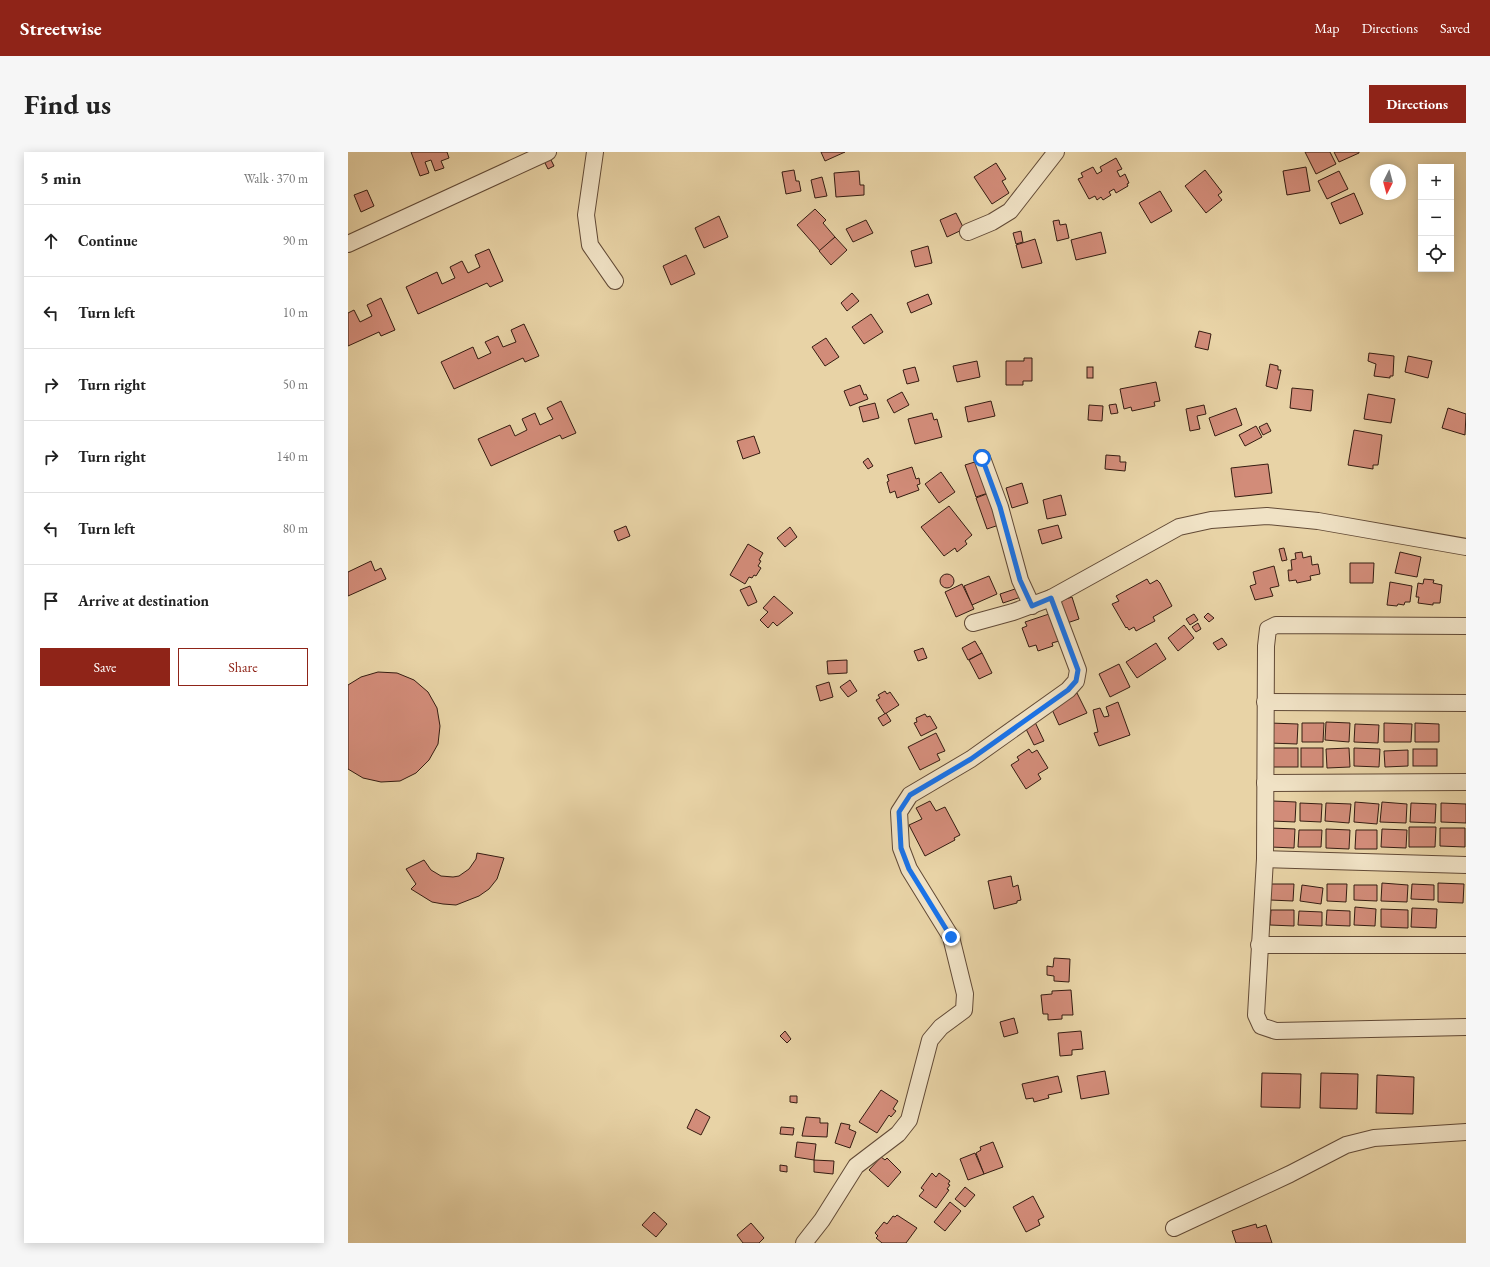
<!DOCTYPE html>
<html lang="en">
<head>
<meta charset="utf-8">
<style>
  :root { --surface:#fff; --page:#f6f6f6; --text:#222; --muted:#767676; --line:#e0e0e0; --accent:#8f2418 }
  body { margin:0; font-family:"EB Garamond",serif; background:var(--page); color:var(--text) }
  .controls { position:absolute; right:12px; top:12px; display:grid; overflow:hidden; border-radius:0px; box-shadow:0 2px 10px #0003 }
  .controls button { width:36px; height:36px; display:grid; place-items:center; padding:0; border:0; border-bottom:1px solid var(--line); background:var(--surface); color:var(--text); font:20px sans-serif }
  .compass { position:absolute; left:1022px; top:12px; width:36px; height:36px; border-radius:50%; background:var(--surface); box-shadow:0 2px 10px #0003; rotate:186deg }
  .stop { position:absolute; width:12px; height:12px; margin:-9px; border:3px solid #1a73e8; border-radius:50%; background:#fff }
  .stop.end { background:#1a73e8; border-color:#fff; box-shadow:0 1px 4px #0008 }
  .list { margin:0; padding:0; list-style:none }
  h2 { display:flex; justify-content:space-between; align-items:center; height:52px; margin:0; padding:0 16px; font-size:17px }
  h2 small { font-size:13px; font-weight:400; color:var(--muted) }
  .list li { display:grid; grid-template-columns:26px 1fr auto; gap:12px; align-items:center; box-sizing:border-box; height:72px; padding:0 16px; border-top:1px solid var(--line) }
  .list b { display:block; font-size:15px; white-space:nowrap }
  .list em { font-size:13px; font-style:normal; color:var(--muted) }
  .actions { display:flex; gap:8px; padding:12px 16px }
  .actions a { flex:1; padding:9px 0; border:1px solid var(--accent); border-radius:0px; text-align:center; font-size:14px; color:var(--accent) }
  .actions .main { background:var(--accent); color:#fff }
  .icon { flex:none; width:22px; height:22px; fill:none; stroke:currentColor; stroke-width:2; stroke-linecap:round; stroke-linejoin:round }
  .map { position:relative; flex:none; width:1118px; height:1091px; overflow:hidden; border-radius:0px }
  header { display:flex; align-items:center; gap:24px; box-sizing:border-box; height:56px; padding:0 20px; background:var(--accent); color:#fff }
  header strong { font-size:19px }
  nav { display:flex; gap:22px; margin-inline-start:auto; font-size:14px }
  .intro { display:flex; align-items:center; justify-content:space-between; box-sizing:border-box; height:96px; padding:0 24px }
  h1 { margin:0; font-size:28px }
  .button { padding:10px 18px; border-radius:0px; background:var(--accent); color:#fff; font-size:14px; font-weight:700 }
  main { display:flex; gap:24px; padding:0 24px }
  aside { flex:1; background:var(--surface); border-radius:0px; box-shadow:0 2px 10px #0003 }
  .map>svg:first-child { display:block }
</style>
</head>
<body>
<header>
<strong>Streetwise</strong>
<nav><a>Map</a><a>Directions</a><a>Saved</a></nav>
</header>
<div class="intro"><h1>Find us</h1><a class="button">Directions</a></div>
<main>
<aside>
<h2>5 min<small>Walk · 370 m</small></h2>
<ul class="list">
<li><svg class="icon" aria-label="ahead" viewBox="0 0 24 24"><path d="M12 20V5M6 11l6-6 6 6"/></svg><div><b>Continue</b></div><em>90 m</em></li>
<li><svg class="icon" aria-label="left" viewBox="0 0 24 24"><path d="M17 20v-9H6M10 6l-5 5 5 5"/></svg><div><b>Turn left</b></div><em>10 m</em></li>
<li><svg class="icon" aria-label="right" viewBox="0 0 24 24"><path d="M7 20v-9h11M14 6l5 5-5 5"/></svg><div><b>Turn right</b></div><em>50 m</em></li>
<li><svg class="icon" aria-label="right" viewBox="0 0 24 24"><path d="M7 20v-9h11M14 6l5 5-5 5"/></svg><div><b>Turn right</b></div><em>140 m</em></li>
<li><svg class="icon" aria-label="left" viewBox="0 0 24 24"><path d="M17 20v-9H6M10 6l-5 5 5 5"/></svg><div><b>Turn left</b></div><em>80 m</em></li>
<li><svg class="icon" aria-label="arrive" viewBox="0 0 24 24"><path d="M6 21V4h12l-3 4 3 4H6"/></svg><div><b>Arrive at destination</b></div></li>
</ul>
<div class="actions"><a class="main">Save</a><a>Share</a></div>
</aside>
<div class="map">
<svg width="1118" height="1091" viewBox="0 0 1118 1091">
  <rect width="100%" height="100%" fill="#e8d3a6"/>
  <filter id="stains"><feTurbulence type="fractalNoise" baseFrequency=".005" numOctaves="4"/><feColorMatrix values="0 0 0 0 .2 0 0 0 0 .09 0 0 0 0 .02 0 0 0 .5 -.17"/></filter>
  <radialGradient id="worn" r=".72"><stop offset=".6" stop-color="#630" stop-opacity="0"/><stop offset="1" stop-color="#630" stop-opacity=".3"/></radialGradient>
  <g fill="#d28c79" stroke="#351c11">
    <polygon points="63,0 99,0 101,6 93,9 96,16 87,19 83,8 77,10 81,21 72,24"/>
    <polygon points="473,0 497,0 477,9"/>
    <polygon points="957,0 982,0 988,12 968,22"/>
    <polygon points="986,0 1011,0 1011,1 991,10"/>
    <polygon points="201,4 206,14 200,17 195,7"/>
    <polygon points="768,6 774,17 769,19 772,25 777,22 781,31 779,32 780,34 768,41 766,37 761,40 763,43 755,48 753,45 749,48 747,44 741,47 730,27 735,25 733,21 745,15 749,22 754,19 752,15"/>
    <polygon points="648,11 658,27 654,29 661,41 644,52 626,25"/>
    <polygon points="958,15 962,39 939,43 935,19"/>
    <polygon points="446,18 448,29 451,29 453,39 438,42 434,20"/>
    <polygon points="857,18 874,40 870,43 874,48 858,61 837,34"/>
    <polygon points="511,19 512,33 516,33 516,43 488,45 486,21"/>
    <polygon points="991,19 1000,37 979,47 970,29"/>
    <polygon points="474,25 479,44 467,46 463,28"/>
    <polygon points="19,38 26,54 13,60 6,43"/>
    <polygon points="812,39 824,59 803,71 791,51"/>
    <polygon points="1006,41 1015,62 992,72 983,51"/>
    <polygon points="467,57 478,68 475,71 487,85 472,99 449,73"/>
    <polygon points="608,61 616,77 599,85 592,68"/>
    <polygon points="371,64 380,85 356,96 347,76"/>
    <polygon points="518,68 525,81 505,90 498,77"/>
    <polygon points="711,68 712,73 718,72 721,86 709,89 705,69"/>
    <polygon points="673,79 675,90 668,92 665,81"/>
    <polygon points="753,80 758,101 728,108 723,88"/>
    <polygon points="487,85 499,98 483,113 471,99"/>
    <polygon points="687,87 694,111 674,116 668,93"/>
    <polygon points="580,94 584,111 567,115 563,99"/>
    <polygon points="141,97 155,129 142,135 139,131 70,162 58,135 89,120 94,132 107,126 102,115 114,109 120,121 132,115 127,103"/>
    <polygon points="338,103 347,122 323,133 315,114"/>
    <polygon points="504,141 511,149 499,159 493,151"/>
    <polygon points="580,142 584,152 563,161 559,151"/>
    <polygon points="33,146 47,178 33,184 31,180 0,194 0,161 6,158 12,170 24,164 19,153"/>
    <polygon points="523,162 535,180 516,192 504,175"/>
    <polygon points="176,172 191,204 177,210 175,206 106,237 93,210 125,195 130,207 143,201 137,190 150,184 155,195 168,190 163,178"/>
    <polygon points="851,179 863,182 860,198 847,195"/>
    <polygon points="478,186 491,205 477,214 464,195"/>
    <polygon points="1021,201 1046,204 1045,224 1042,224 1042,226 1026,224 1028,212 1020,209"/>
    <polygon points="1060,204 1084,209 1080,226 1057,220"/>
    <polygon points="676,206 684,206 684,229 675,229 675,233 658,233 658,209 676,209"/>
    <polygon points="629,209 632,225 609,230 605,214"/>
    <polygon points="922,212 930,214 930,218 933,218 929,237 918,234"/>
    <polygon points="567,215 571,229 559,232 555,218"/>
    <rect x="739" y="215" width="6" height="11"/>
    <polygon points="808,230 812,249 806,250 807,254 784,259 783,255 776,257 772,237"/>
    <polygon points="512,233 516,243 518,242 520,247 502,254 496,239"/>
    <polygon points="944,236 965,238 963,259 942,256"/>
    <polygon points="554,240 561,253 546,261 539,248"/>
    <polygon points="1020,242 1047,247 1043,271 1016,267"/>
    <polygon points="213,249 228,281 214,287 212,283 143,314 130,287 162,273 167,284 179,278 174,267 187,261 192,273 205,267 199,256"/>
    <polygon points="643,249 647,264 620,270 617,255"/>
    <polygon points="527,251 531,266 515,270 511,255"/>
    <polygon points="768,252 770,261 763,262 761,253"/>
    <polygon points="741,253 755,254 754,269 740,268"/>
    <polygon points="856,253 858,262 849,264 852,277 842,279 838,257"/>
    <polygon points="888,256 894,273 867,284 861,266"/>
    <polygon points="1100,256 1118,262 1117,283 1094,276"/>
    <polygon points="584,261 586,268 589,267 594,285 567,292 560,267"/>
    <polygon points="919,271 923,279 915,283 911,275"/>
    <polygon points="908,274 914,285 897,294 891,283"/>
    <polygon points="1006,278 1034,283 1030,313 1025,313 1025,317 1000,313"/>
    <polygon points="406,284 412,301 395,307 389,289"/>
    <polygon points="758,303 772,304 772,310 778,310 777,319 757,317"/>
    <polygon points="520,306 525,314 520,317 515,310"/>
    <polygon points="630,309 640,341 628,345 617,313"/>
    <polygon points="920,312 924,341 887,345 883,316"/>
    <polygon points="564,315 568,327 571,326 572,332 569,333 571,338 549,346 547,339 542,341 539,330 541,329 539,323"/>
    <polygon points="593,320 607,340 591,351 577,332"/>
    <polygon points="674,331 680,351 664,356 658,336"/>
    <polygon points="641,341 651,373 639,377 628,346"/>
    <polygon points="713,343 718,363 699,367 695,348"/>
    <polygon points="601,354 624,383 617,389 619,392 609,400 607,396 596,404 573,375"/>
    <polygon points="710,373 714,386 694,392 690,378"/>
    <polygon points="278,374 282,384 270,389 266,379"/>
    <polygon points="442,375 449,385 437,395 429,386"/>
    <polygon points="400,392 415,401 411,408 413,409 410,414 413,416 408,424 406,423 404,426 401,425 397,432 382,423"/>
    <polygon points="936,396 939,408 934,409 931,397"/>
    <polygon points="954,400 955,406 963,404 964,413 970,412 972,422 962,424 963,428 949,431 948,428 941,429 940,418 944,418 943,408 948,407 947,401"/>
    <polygon points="1052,400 1073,405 1069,425 1047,421"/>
    <polygon points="23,409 27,419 33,416 38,427 0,444 0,420"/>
    <polygon points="1002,411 1026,411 1025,431 1002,431"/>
    <polygon points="926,414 931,434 922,436 925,444 907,448 902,434 908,432 905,420"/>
    <circle cx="599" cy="429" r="7"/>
    <polygon points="641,424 649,442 624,453 616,434"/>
    <polygon points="799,427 802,432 809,428 812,431 824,454 805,465 807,469 788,479 786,475 781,478 779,475 778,476 764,452 771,449 768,444"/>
    <polygon points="1076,427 1086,428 1085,431 1094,433 1092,451 1085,451 1085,453 1070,451 1071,445 1068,445 1070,431 1075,432"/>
    <polygon points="1042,430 1064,434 1062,450 1057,450 1056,453 1050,452 1049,454 1039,453"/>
    <polygon points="614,432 626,457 608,465 597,440"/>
    <polygon points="402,434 409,450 400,454 392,438"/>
    <polygon points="670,436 673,445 655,451 652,442"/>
    <polygon points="426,444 445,461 429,474 425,470 420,476 412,468 420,460 415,456"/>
    <polygon points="724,445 731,467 719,471 712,449"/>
    <polygon points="860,461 866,466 861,470 856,465"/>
    <polygon points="701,462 711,489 704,491 705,494 690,499 688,493 681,495 674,476 679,474 677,470"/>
    <polygon points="846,462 850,468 842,473 838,467"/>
    <polygon points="850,471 853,477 848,480 844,475"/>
    <polygon points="836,473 846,486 830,499 820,486"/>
    <polygon points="874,486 879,493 870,498 865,491"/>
    <polygon points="627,489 634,501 620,508 614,496"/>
    <polygon points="808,491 818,507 789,526 778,510"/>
    <polygon points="575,496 579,506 570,509 566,499"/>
    <polygon points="634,501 644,521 631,527 621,508"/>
    <polygon points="499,508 499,521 480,522 479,509"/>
    <polygon points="771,512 782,535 762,545 751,522"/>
    <polygon points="30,520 49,521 66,528 80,540 89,556 92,574 90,592 81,608 68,621 52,629 33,630 15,626 0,617 0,533 13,525"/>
    <polygon points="502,528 509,539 500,545 492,535"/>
    <polygon points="481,530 485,545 472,549 468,534"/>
    <polygon points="537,539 539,542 542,540 551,553 537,562 528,548 532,546 530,543"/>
    <polygon points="729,541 739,561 711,573 702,553"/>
    <polygon points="770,550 782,583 751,594 746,581 750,580 745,558 752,556 756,565 761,564 758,555"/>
    <polygon points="538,561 543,569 535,574 530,566"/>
    <polygon points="577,562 579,565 582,564 589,576 573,584 566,571 569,570 568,566"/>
    <polygon points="686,568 696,589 686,593 676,573"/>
    <polygon points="978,570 1002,571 1001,590 977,588"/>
    <polygon points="922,571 950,572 949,592 921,591"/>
    <polygon points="954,571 976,571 975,590 954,590"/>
    <polygon points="1036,571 1064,572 1063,590 1036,590"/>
    <polygon points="1067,571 1091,572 1091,590 1067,590"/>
    <polygon points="1007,572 1031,573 1030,591 1006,590"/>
    <polygon points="588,581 597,599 589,602 592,608 572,618 560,595"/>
    <rect x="921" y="596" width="29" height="19"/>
    <rect x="953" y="596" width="22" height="19"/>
    <polygon points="1001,596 1002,615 979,616 978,597"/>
    <polygon points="1006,596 1032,597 1031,615 1006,614"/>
    <polygon points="681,597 684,601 689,598 700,616 690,622 693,627 678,637 663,613 671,608 669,605"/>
    <rect x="1065" y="597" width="24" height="17"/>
    <polygon points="1060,598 1060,614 1037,615 1036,599"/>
    <polygon points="582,649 588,659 597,655 612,683 606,686 607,688 577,704 561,673 574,667 568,656"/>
    <polygon points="925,649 948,650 947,670 924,669"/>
    <polygon points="1007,650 1031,652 1029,672 1006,670"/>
    <polygon points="1034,650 1059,652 1058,671 1032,670"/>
    <polygon points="952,651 974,652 973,670 952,669"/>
    <polygon points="978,651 1003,652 1001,671 977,669"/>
    <polygon points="1063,651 1088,652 1087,671 1062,670"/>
    <polygon points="1093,651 1118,652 1118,671 1093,670"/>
    <polygon points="1061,675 1088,675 1087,695 1061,695"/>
    <polygon points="923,676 947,677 946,696 923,695"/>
    <polygon points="1092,676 1117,676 1117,695 1092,694"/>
    <polygon points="978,677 1002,678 1001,697 978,696"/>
    <polygon points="1034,677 1059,678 1058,696 1033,695"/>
    <polygon points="951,678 974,678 973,695 950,695"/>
    <polygon points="1008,678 1029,678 1029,697 1007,697"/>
    <polygon points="129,701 156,706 149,727 141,737 131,744 108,753 95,752 84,750 63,737 68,732 58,717 76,708 83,718 93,724 105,725 111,724 121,717 128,707"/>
    <polygon points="663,724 665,735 670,733 673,748 669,749 669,751 646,757 640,729"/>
    <polygon points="1034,731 1060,733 1059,750 1033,749"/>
    <polygon points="1090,731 1116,732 1115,751 1090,750"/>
    <polygon points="923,732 946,732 945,749 922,748"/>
    <polygon points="979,732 999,732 998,750 979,749"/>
    <polygon points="1064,732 1086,733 1086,748 1063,747"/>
    <polygon points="954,733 975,736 973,752 952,749"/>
    <polygon points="1006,733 1029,733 1029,749 1006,748"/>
    <polygon points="1007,755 1028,757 1027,774 1006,773"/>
    <polygon points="1064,756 1089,757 1088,776 1063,775"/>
    <polygon points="1033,757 1060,758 1060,776 1033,775"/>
    <polygon points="923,758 946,758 946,774 922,773"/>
    <polygon points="979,758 1002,759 1002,774 978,773"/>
    <polygon points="951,759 974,760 974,774 950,773"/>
    <polygon points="706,806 722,807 721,830 706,829 706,824 699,823 699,814 705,815"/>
    <polygon points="723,838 725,863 714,863 714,867 700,868 700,862 695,862 693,843 704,842 704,839"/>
    <polygon points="666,866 670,881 656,885 652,870"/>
    <polygon points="437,879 443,887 439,891 432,884"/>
    <polygon points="733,879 735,897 724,898 724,903 712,904 710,881"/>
    <polygon points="757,919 761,942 733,947 729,924"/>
    <polygon points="914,921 953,922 952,956 913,955"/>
    <polygon points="973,921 1010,922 1009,957 972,956"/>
    <polygon points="1029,923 1066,925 1065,962 1028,961"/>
    <polygon points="710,924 714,940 700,943 701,946 686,950 685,946 678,947 674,932"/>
    <polygon points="533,938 550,949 545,957 548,959 543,965 541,963 529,981 511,970"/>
    <polygon points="442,944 449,944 449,951 442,950"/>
    <polygon points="348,957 362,965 353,983 339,976"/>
    <polygon points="458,965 472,966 472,971 480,971 479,985 454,984"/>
    <polygon points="493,971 502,973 501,977 508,980 502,996 487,991"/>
    <polygon points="433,975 446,976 445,983 432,982"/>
    <polygon points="449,990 468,992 466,1008 447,1005"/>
    <polygon points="645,990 655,1015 636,1022 628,1001 633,998 632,995"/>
    <polygon points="627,1001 636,1022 620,1028 612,1007"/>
    <polygon points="533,1005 537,1008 539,1006 553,1020 540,1035 521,1018"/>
    <polygon points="466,1008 486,1009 485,1022 466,1020"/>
    <polygon points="432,1013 439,1014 439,1020 432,1019"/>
    <polygon points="584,1021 588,1025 591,1021 602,1029 600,1032 602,1033 599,1037 601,1038 588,1056 571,1044 576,1038 573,1036"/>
    <polygon points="617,1035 627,1043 617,1055 607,1047"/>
    <polygon points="685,1044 696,1065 690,1068 692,1073 678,1080 665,1055"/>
    <polygon points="602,1050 613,1059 597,1079 586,1070"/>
    <polygon points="306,1060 319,1072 308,1085 294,1073"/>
    <polygon points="549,1063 569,1076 558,1091 534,1091 528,1086 530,1084 527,1081 536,1070 539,1072 545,1064 547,1065"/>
    <polygon points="403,1071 416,1086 411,1091 395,1091 389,1083"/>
    <polygon points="908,1072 909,1076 918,1073 924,1091 888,1091 884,1079"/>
  </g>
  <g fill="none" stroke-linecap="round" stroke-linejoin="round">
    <defs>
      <g id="minor">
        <polyline points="247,0 238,63 242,93 267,129"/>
        <polyline points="620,80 644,70 662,59 708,0"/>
        <polyline points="0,92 200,0"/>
        <polyline points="634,306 652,355 672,428 684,454"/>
        <polyline points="625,471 665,460 703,446 831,375 863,368 919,364 970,369 1118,395"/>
        <polyline points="1118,474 928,473 920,477 918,494 917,707 908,863 913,874 928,879 1118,875"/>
        <polyline points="917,550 1118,551"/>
        <polyline points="917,631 1118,630"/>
        <polyline points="917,707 1118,713"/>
        <polyline points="911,793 1118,793"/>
        <polyline points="826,1076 942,1022 998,993 1026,986 1118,980"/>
        <polyline points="456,1091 474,1068 508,1014 550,982 561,968 582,888 593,875 616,858 617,842 603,785 561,717 553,696 551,660 562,643 623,607 720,538 728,529 730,518 703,446"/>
      </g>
    </defs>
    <use href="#minor" stroke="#624a36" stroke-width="18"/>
    <use href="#minor" stroke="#f0e2c5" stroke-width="16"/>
  </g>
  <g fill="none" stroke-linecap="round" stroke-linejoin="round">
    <polyline stroke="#1a73e8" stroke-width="5" points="603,785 561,717 553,696 551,660 562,643 623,607 720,538 728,529 730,518 703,446 684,454 672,428 652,355 634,306"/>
  </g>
  <rect width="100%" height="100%" filter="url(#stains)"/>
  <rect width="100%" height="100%" fill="url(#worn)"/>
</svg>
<div class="controls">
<button>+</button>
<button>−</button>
<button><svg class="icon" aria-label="locate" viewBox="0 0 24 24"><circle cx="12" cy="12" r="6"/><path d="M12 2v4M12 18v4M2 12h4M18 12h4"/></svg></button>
</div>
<svg class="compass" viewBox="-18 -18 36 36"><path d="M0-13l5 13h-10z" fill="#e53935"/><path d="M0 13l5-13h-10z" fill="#767676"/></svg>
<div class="stop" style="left:634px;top:306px"></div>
<div class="stop end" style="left:603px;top:785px"></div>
</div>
</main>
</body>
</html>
